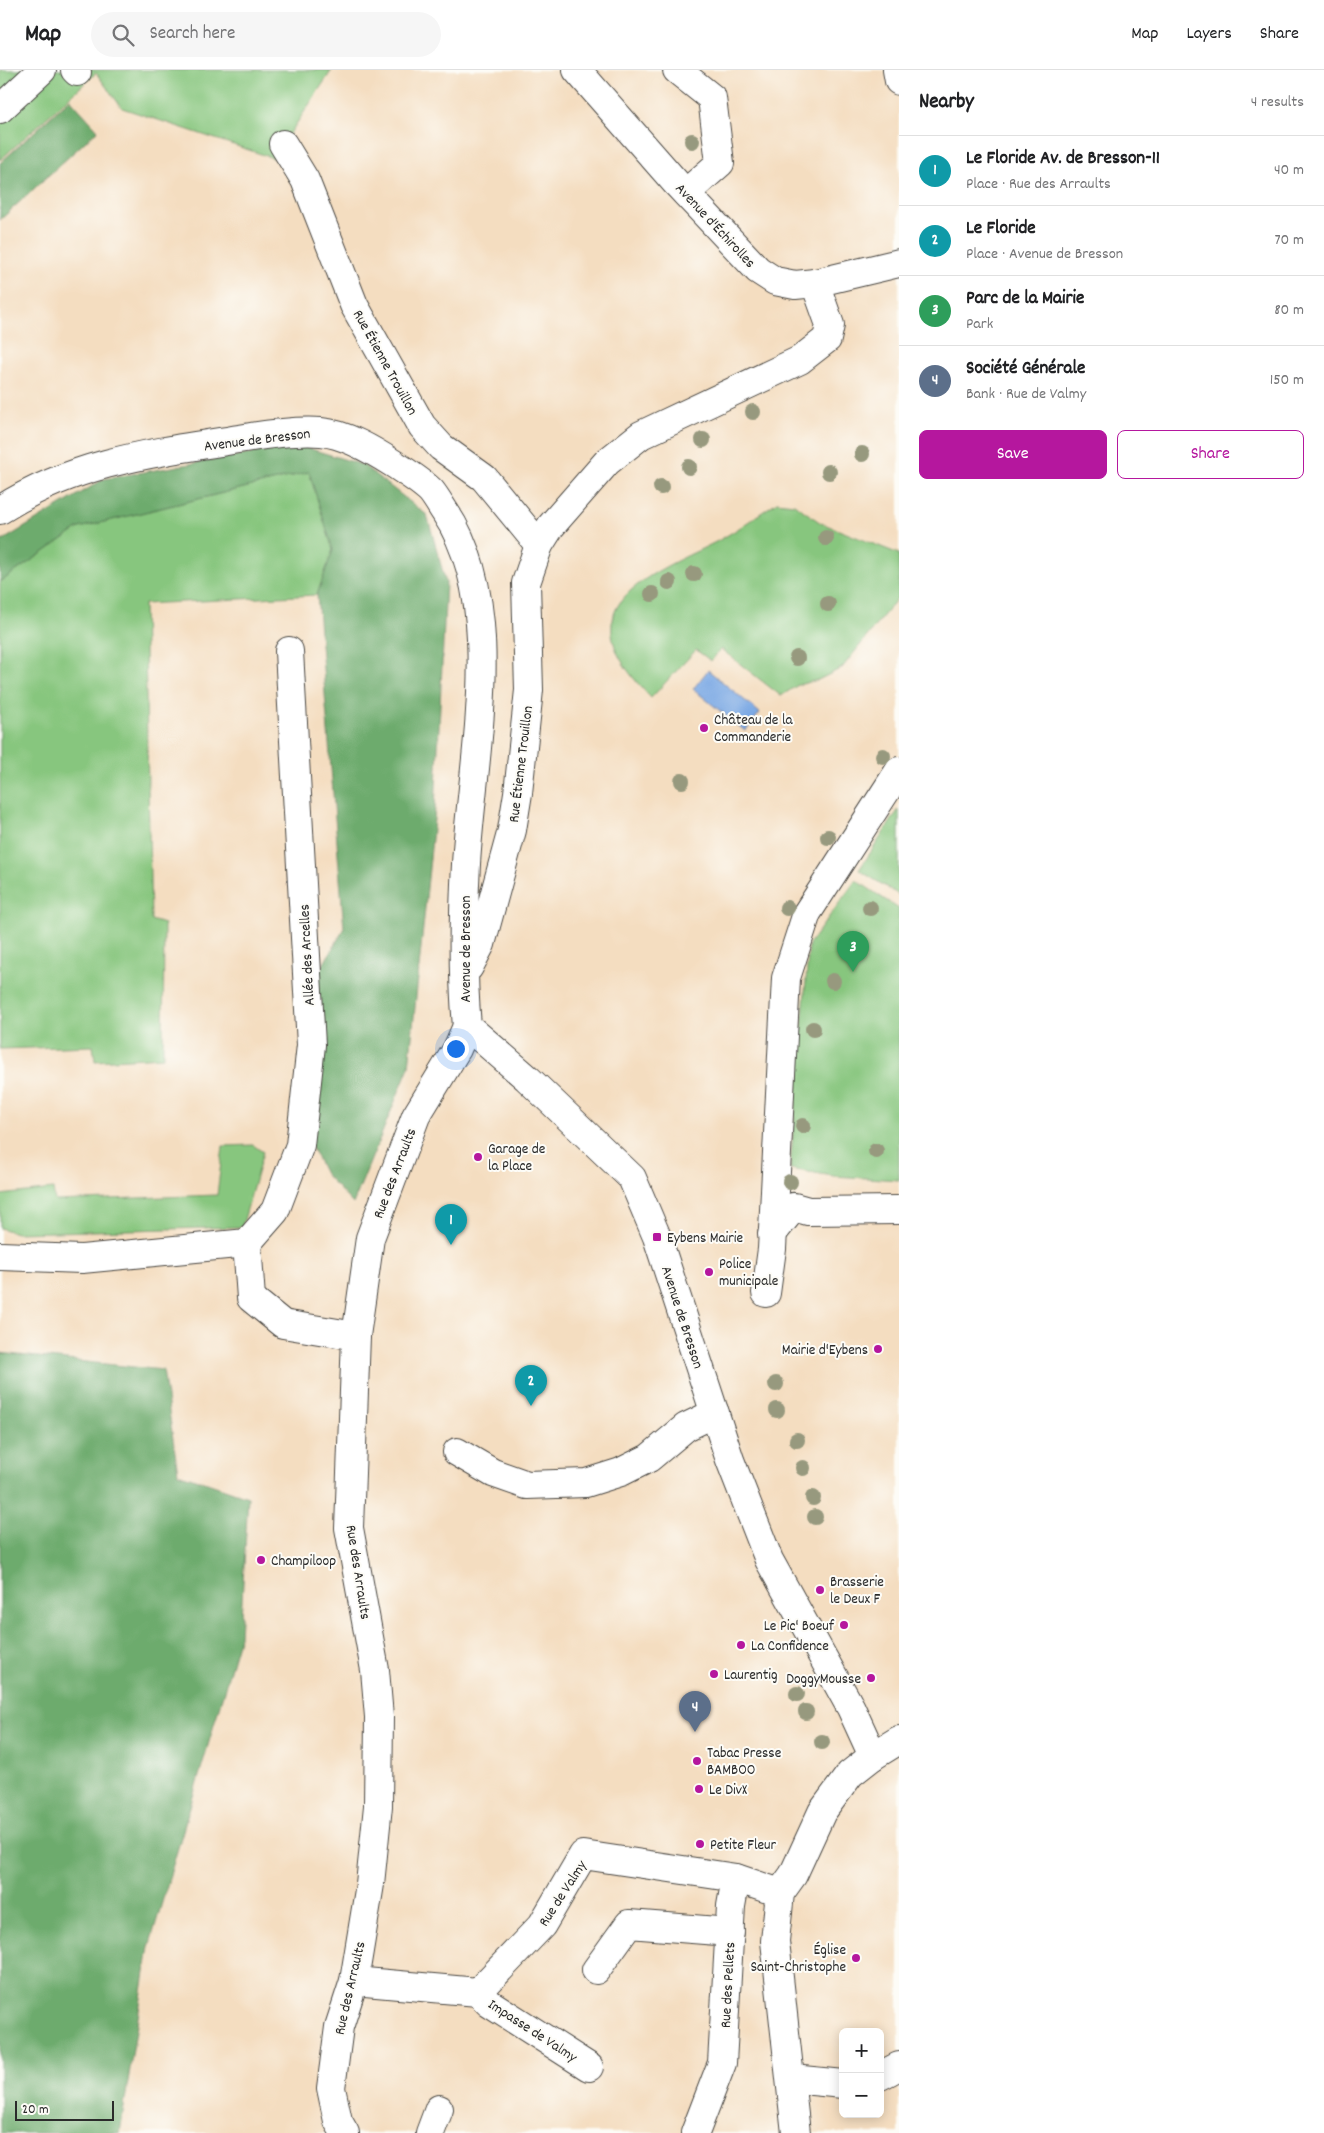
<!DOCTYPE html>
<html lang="en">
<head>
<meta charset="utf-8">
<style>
  :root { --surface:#fff; --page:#f6f6f6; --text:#202124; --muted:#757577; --line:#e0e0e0; --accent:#b5179e }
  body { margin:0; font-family:Dekko,sans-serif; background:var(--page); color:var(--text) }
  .controls { position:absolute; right:15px; bottom:15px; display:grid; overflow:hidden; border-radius:8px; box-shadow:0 2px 12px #0003 }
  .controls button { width:45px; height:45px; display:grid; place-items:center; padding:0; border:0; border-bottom:1px solid var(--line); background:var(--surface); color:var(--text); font:25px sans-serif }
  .scale { position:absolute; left:15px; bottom:12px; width:99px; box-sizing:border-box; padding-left:5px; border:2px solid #2b2b2b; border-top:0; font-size:14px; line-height:18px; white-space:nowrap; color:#2b2b2b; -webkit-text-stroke:4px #fdfcf7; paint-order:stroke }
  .you { position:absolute; left:455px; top:978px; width:18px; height:18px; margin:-12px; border:4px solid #fff; border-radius:50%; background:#1a73e8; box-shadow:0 0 0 8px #1a73e833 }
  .badge { display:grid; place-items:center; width:32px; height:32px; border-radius:50%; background:var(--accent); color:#fff; font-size:16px; font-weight:700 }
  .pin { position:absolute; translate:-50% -41px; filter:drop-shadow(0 1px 2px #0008) }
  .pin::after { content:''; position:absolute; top:26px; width:18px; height:15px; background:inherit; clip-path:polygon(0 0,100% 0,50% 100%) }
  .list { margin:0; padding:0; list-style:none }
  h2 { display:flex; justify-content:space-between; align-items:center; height:65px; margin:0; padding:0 20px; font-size:21px }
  h2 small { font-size:16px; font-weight:400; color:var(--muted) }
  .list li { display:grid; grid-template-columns:32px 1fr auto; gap:15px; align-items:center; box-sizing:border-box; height:70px; padding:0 20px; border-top:1px solid var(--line) }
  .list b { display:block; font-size:19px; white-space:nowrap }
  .list p { margin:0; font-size:16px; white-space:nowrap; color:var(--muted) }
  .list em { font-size:16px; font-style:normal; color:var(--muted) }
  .actions { display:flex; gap:10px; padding:15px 20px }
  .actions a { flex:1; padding:11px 0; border:1px solid var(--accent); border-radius:8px; text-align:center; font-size:18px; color:var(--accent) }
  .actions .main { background:var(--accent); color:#fff }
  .icon { flex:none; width:28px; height:28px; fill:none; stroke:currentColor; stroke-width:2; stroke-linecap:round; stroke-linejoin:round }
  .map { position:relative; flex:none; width:899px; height:2063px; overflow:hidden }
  header { display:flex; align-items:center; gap:30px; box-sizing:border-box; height:70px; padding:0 25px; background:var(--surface); border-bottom:1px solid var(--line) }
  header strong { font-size:24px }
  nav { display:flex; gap:28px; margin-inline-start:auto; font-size:18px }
  .search { width:350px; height:45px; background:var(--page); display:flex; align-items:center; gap:12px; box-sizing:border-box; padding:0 18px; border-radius:28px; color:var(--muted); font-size:19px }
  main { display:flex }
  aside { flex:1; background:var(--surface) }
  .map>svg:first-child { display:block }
</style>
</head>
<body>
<header>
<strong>Map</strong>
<div class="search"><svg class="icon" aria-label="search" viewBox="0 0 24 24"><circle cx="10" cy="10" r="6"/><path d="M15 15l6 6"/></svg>Search here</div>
<nav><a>Map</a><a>Layers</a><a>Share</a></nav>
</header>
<main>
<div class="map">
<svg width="899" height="2063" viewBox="0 0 899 2063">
  <rect width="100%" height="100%" fill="#fdfcf7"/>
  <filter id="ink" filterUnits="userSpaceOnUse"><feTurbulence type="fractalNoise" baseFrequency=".02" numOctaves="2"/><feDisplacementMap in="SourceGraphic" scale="10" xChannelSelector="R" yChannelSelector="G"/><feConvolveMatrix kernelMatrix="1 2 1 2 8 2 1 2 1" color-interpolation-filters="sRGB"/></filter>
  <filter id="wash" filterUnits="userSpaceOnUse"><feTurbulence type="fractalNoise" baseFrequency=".0096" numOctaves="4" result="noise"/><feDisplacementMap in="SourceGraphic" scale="20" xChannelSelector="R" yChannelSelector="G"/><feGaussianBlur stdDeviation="1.12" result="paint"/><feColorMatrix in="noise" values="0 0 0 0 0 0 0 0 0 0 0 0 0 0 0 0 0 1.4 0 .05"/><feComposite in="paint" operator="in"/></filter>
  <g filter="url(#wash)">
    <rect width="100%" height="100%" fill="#f4ddc0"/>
    <g fill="#87c67e" stroke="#597854">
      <polygon points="0,0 332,0 283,74 276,89 122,38 96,3 0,90"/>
      <polygon points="309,402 333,480 317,525 144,534 151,850 164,854 163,987 95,991 93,976 0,979 0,512 79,458"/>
      <path d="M 777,432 L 794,434 L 821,453 L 899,484 L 899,526 L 842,598 L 818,610 L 798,615 L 781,626 L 721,579 L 711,591 L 696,580 L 651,628 C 633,608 609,583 612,553 C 616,511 692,486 723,468 C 742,457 759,444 777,432 Z"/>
      <polygon points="899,739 899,825 859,800"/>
      <polygon points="856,810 899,839 899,1110 833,1106 790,1099 809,874"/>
      <polygon points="253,1075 263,1082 242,1157 16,1163 0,1158 0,1125 53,1119 55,1131 217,1125 223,1076"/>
    </g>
    <g fill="#6dab6d" stroke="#4c6b4c">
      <polygon points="70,29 98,60 0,150 0,93"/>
      <polygon points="298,375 363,395 427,445 446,513 435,739 409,997 353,1134 325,1104 310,1074 317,905 344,859 317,525 333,480 309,402 79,458 0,512 0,472 104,409"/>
      <polygon points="0,1283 163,1300 178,1403 248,1427 240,1566 149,1877 120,2063 0,2063"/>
    </g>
    <polygon fill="#7ba9e4" stroke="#536a88" points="708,600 760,643 745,661 693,619"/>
  </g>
  <g filter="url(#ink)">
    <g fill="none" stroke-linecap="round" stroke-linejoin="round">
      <defs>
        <g id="minor">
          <polyline points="75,0 77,2"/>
          <polyline points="577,0 677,114 758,200 775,211 795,215 815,213 899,193"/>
          <polyline points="677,0 712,28 720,93 686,123"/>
          <polyline points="897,0 899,11"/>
          <polyline points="0,39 42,0"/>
          <polyline points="283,74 305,110 354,235 422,356 441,377 484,408 539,475"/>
          <path d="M 0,440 C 76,391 158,382 245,368 C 269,364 297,360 321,362 C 346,364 374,381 394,394 C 406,402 421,411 431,421 C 436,427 441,436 445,442 C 508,535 472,688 466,794 C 463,848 462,903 467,956 L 527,1008 L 632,1108 L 657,1167 L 730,1390 L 769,1490 L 851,1638 L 873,1686"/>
          <polyline points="469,897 481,874 512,760 518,723 529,620 526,513 539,475 551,456 607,392 641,365 800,290 827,269 830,255 815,213"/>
          <polyline points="772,1164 794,1137 808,1141 899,1140"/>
          <polyline points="247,1173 251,1228 283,1254 356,1266"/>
          <polyline points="0,1186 82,1189 247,1173 275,1141 300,1075 311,975 289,581"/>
          <polyline points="766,1223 772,1179 786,908 807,843 899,701"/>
          <polyline points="457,1382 493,1403 527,1415 586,1413 621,1402 649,1388 686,1357 715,1343"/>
          <polyline points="596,1900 629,1854 730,1862"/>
          <polyline points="354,1911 478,1922 542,1855 583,1785 736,1808"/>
          <polyline points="478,1922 489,1933 589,1997"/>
          <polyline points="880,2006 899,1996"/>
          <polyline points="792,2009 843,2014"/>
          <polyline points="345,2063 338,2051 331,2018 339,1957 354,1911 370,1814 378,1736 379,1647 375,1600 349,1458 356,1266 370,1168 416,1046 457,979 467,956"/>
          <polyline points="430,2063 439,2039"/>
          <polyline points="695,2063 722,1993 731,1836 736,1808 780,1823"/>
          <polyline points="796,2063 775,1871 780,1823 793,1805 822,1742 850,1704 873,1686 899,1670"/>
        </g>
      </defs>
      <use href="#minor" stroke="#494641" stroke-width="30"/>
      <use href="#minor" stroke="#fff" stroke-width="28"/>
    </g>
    <g fill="#97997e">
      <circle cx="692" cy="71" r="8"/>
      <circle cx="753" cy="342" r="8"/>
      <circle cx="703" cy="370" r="8"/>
      <circle cx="862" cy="384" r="8"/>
      <circle cx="689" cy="397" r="8"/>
      <circle cx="829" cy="402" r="8"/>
      <circle cx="661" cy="417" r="8"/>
      <circle cx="826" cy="468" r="8"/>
      <circle cx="694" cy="504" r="8"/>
      <circle cx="669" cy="512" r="8"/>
      <circle cx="652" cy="524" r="8"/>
      <circle cx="828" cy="534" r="8"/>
      <circle cx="797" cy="588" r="8"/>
      <circle cx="883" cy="686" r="8"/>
      <circle cx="682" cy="711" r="8"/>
      <circle cx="828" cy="767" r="8"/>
      <circle cx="787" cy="838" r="8"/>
      <circle cx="870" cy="838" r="8"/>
      <circle cx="833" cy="911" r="8"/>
      <circle cx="813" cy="959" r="8"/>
      <circle cx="803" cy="1056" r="8"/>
      <circle cx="876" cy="1081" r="8"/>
      <circle cx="790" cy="1112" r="8"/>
      <circle cx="776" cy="1314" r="8"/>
      <circle cx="777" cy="1340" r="8"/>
      <circle cx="797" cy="1370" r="8"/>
      <circle cx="803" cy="1398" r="8"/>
      <circle cx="813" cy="1428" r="8"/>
      <circle cx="815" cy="1447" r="8"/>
      <circle cx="797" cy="1624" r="8"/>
      <circle cx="806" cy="1642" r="8"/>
      <circle cx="822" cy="1672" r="8"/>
    </g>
  </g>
  <g fill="#b5179e" stroke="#fdfcf7" stroke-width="2">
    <circle cx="704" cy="658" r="5"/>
    <circle cx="478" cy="1087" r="5"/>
    <rect x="652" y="1162" width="10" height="10" rx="2.5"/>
    <circle cx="709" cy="1202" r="5"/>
    <circle cx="878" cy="1279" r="5"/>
    <circle cx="261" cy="1490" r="5"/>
    <circle cx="820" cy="1520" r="5"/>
    <circle cx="844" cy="1555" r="5"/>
    <circle cx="741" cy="1575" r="5"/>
    <circle cx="714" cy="1604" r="5"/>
    <circle cx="871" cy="1608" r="5"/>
    <circle cx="697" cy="1691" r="5"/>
    <circle cx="699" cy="1719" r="5"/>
    <circle cx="700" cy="1774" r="5"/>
    <circle cx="856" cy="1888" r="5"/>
  </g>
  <g text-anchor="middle" stroke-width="4" stroke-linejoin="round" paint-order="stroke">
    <g font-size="15" fill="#2b2b2b" stroke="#fdfcf7">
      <text transform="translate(716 155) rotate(47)" y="5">Avenue d'Échirolles</text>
      <text transform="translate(386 292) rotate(61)" y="5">Rue Étienne Trouillon</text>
      <text transform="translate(257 369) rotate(-7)" y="5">Avenue de Bresson</text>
      <text transform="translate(520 694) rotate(-83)" y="5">Rue Étienne Trouillon</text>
      <text transform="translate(465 879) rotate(-90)" y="5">Avenue de Bresson</text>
      <text transform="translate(306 885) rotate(-93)" y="5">Allée des Arcelles</text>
      <text transform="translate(394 1103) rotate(-69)" y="5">Rue des Arraults</text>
      <text transform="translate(683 1247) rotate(72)" y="5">Avenue de Bresson</text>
      <text transform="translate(359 1502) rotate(81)" y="5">Rue des Arraults</text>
      <text transform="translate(562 1823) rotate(-57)" y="5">Rue de Valmy</text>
      <text transform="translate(727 1915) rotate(-87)" y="5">Rue des Pellets</text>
      <text transform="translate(349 1918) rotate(-77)" y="5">Rue des Arraults</text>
      <text transform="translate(533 1960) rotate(33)" y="5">Impasse de Valmy</text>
    </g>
    <g font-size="15" fill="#2b2b2b" stroke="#fdfcf7" text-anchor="start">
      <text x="714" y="654">Château de la<tspan x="714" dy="17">Commanderie</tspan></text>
      <text x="488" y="1083">Garage de<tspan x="488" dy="17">la Place</tspan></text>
      <text x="667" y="1172">Eybens Mairie</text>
      <text x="719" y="1198">Police<tspan x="719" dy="17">municipale</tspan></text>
      <text x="868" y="1284" text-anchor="end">Mairie d'Eybens</text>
      <text x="271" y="1495">Champiloop</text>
      <text x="830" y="1516">Brasserie<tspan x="830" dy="17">le Deux F</tspan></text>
      <text x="834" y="1560" text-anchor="end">Le Pic' Boeuf</text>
      <text x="751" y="1580">La Confidence</text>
      <text x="724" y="1609">Laurentig</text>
      <text x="861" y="1613" text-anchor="end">DoggyMousse</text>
      <text x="707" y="1687">Tabac Presse<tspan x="707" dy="17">BAMBOO</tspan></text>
      <text x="709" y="1724">Le DivX</text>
      <text x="710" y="1779">Petite Fleur</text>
      <text x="846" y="1884" text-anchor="end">Église<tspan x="846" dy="17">Saint-Christophe</tspan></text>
    </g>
  </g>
</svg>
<div class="controls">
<button>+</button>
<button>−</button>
</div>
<div class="scale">20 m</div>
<div class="you"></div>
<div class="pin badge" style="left:451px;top:1175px;background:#0f9aa8">1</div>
<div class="pin badge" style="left:531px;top:1336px;background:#0f9aa8">2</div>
<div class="pin badge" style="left:853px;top:902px;background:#2e9e5b">3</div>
<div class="pin badge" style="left:695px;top:1662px;background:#5c6f8a">4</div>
</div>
<aside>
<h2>Nearby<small>4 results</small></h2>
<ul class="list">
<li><span class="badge" style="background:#0f9aa8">1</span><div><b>Le Floride Av. de Bresson-11</b><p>Place · Rue des Arraults</p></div><em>40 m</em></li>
<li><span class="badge" style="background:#0f9aa8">2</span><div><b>Le Floride</b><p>Place · Avenue de Bresson</p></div><em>70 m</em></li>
<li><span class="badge" style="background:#2e9e5b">3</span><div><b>Parc de la Mairie</b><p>Park</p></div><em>80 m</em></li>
<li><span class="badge" style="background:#5c6f8a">4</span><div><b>Société Générale</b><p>Bank · Rue de Valmy</p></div><em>150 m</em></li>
</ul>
<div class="actions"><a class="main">Save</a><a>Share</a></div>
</aside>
</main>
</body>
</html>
